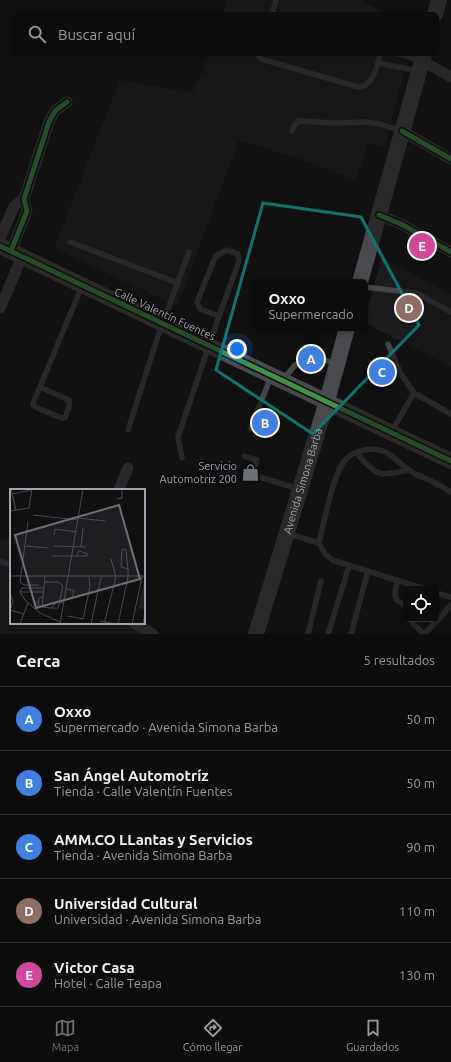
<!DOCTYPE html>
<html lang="es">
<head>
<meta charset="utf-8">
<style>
  :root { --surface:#0c0c0d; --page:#1a1a1b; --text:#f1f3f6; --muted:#9a9b9d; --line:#2c2c2e; --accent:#6e7079 }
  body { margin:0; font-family:Ubuntu,sans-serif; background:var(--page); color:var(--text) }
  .controls { position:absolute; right:12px; bottom:12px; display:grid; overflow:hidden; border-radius:6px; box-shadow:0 4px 16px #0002 }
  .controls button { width:36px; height:36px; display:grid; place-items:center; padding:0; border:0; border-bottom:1px solid var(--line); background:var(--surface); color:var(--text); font:20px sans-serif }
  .you { position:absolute; left:237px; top:349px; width:14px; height:14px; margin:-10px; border:3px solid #fff; border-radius:50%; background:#1a73e8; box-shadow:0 0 0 6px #1a73e833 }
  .badge { display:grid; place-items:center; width:26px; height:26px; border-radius:50%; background:var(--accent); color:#fff; font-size:13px; font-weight:700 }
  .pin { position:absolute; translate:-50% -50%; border:2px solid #fff; box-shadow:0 1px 4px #0006 }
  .popup { position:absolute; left:254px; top:279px; width:114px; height:52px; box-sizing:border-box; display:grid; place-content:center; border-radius:6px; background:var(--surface); filter:drop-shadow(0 1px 3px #0005); font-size:13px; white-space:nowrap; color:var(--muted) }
  .popup b { font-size:15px; color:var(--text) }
  .popup::after { content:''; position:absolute; left:50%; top:100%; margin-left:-8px; border:8px solid transparent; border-top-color:var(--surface) }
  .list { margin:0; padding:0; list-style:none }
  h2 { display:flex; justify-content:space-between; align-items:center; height:52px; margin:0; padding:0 16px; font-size:17px }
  h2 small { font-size:13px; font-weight:400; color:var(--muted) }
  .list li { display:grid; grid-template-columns:26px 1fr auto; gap:12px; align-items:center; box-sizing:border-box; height:64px; padding:0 16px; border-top:1px solid var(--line) }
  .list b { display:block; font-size:15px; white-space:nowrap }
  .list p { margin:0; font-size:13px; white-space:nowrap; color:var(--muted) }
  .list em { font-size:13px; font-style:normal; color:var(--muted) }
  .icon { flex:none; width:22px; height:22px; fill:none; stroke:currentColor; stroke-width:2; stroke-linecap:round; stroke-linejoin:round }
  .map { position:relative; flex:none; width:451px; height:634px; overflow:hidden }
  .search { position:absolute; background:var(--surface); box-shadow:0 4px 16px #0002; left:12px; right:12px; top:12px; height:44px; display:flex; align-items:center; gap:10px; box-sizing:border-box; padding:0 14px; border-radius:6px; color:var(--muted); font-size:15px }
  .sheet { height:372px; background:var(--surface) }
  nav { display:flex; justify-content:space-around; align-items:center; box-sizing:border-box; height:56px; border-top:1px solid var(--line); background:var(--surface); font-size:11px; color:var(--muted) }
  nav a { display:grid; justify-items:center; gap:2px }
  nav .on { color:var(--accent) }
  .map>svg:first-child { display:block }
</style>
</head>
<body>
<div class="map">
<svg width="451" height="634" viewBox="0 0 451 634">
  <rect width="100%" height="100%" fill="#101011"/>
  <g fill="#1d1d1f">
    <polygon points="227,0 362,0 386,14 222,14"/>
    <polygon points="209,54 409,54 385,148 368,143 356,180 291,156 239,140 177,306 54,248 120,80 192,93 205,66"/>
    <polygon points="382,257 451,295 451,367 365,323 365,318"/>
    <polygon points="0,538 11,542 11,623 129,623 147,634 0,634"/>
  </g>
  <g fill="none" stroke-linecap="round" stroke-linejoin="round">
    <g stroke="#454649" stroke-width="5.5">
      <polyline points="272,14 276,0"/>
      <path d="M 257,54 L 261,59 L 358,87 C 373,87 377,67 380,54"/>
      <polyline points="399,54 421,61"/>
      <polyline points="378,63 419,71"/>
      <polyline points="292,131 295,124 299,121 335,123 367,122 380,124 402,131"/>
      <polyline points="70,242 178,283"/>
      <polyline points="365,287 416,293 451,312"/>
      <polyline points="388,344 401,374 414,393"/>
      <polyline points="283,380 295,365 322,359 336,364"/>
      <polyline points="40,387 69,400 69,407 65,418 62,418 35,407 33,404 34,401 82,286"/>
      <polyline points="250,429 271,377"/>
      <polyline points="128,430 158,336 189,252"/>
      <polyline points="392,431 414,393 451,414"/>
      <path d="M 356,453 C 379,476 376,477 408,470"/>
      <polyline points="244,456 257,460 253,475 299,489"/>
      <polyline points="182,458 178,437 219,316 239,261 238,254 227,250 216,256 214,260 197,302 200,309 219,316"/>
      <polyline points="289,534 319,543 325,554 332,560 425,589"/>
      <path d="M 319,543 C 324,524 333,472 346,459 C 355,450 371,447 383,451 C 393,455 399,463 408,469 C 413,474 420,476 427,479 C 435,483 443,487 451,492"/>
      <polyline points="0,561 11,565"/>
      <polyline points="397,580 395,593 396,600 406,606"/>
      <polyline points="436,593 451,597"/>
      <polyline points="411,619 413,624 424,634 438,620"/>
      <polyline points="435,619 438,620 451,605"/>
      <polyline points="308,634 321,581"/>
      <polyline points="328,634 349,566"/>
      <polyline points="351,634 368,571"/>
    </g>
    <g stroke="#454649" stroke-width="11">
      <polyline points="422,61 451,77"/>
      <polyline points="402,131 451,159"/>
      <polyline points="379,215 401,224 451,252"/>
      <polyline points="0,239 14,206 24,199"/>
      <polyline points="11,251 27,211 24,199 49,122 55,111 67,102"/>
      <polyline points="0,308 22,257"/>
      <polyline points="119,490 128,468"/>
      <polyline points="134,623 153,634"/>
    </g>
    <g stroke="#494a4d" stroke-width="16">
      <polyline points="435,14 439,0"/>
      <polyline points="0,246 451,461"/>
      <polyline points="360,282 424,54"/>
      <path id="s1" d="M 256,634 L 327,401 L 347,328"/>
    </g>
    <defs>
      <g id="cycleway">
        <polyline points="402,131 451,159"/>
        <polyline points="379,215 401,224 451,252"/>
        <polyline points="0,246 451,461"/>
        <polyline points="11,251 27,211 24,199 49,122 55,111 67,102"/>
      </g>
    </defs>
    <use href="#cycleway" stroke="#0b0b0c" stroke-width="8"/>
    <use href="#cycleway" stroke="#419447" stroke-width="5"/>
  </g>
  <path d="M0 0H451V634H0ZM 263,203 L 361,217 L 419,325 L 313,434 L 216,370 Z" fill="#101011" fill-opacity=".55" fill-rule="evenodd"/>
  <path fill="none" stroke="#0f766e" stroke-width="3" stroke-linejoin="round" d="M 263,203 L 361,217 L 419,325 L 313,434 L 216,370 Z"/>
  <defs>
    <symbol id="shop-bare" viewBox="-9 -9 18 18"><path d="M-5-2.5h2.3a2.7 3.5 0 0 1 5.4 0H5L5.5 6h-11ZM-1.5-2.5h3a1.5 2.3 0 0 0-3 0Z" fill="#6e7079" stroke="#0b0b0c" stroke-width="2.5" paint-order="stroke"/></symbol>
  </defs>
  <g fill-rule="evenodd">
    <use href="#shop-bare" x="238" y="460" width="25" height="25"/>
  </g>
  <g text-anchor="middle" stroke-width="3" stroke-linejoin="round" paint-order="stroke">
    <g font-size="11" fill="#a1a4b1" stroke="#0b0b0c">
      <text transform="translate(165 314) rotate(25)" y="4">Calle Valentín Fuentes</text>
      <text dy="4" stroke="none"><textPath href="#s1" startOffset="160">Avenida Simona Barba</textPath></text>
    </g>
    <g font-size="11" fill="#a1a4b1" stroke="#0b0b0c" text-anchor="end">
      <text x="237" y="470">Servicio<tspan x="237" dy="13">Automotriz 200</tspan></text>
    </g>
  </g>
  <g transform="translate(10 489)">
    <rect width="135" height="135" fill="#101011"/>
    <path d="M 134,91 L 135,112 L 134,120 L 128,119 Z" fill="#1c221e"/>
    <path fill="none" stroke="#4a4b51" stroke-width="1" d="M 1,0 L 6,21M 2,5 L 22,1M 107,10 L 112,9 L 112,0M 0,22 L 19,19 L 22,0M 23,26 L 68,31M 68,29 L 95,32M 18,33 L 10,93 L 14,96 L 29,96M 44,46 L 45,40 L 66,43M 16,57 L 38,59M 44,57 L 76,58M 71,58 L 73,39M 42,67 L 77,67 L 78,65 L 69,62 L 67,66M 0,87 L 135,87M 35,88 L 32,118 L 41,119 L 47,113 L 54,114M 35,93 L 48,93 L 53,97 L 48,119 L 41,119M 33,99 L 12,99 L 10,103 L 33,103M 57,100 L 64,102 L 62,110M 10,103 L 15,111 L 30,124 L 50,133M 0,105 L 3,112 L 0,122M 32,118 L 28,116 L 29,109 L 33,108M 0,121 L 14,125M 58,127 L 73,130 L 80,98 L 79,88M 90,132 L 106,135M 10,135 L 18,114M 50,135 L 73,0M 81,135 L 91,88M 94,135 L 106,88 L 101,70M 108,135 L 118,88 L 118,80 L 116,61 L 112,60 L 111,78 L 118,80M 122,135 L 132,88M 133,135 L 135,123"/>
    <path fill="#6e7079" fill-opacity="0.15" stroke="#6e7079" stroke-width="2" d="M 109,16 L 130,90 L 26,119 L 5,46 Z"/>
    <rect width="135" height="135" fill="none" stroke="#a1a4b1" stroke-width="2"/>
  </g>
</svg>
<div class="controls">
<button><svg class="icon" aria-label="locate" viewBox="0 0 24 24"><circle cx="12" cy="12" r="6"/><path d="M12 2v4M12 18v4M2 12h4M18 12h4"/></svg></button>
</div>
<div class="you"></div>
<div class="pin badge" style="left:311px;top:359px;background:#3f7fe0">A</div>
<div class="popup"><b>Oxxo</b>Supermercado</div>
<div class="pin badge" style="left:265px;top:423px;background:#3f7fe0">B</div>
<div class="pin badge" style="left:382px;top:372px;background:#3f7fe0">C</div>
<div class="pin badge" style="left:409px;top:308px;background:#8d6e63">D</div>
<div class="pin badge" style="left:422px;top:246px;background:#d1479c">E</div>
<div class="search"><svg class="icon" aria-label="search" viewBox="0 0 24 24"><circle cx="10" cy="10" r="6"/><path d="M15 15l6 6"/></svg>Buscar aquí</div>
</div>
<section class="sheet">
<h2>Cerca<small>5 resultados</small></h2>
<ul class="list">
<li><span class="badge" style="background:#3f7fe0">A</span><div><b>Oxxo</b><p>Supermercado · Avenida Simona Barba</p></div><em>50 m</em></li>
<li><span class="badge" style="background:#3f7fe0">B</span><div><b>San Ángel Automotríz</b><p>Tienda · Calle Valentín Fuentes</p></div><em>50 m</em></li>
<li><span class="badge" style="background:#3f7fe0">C</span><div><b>AMM.CO LLantas y Servicios</b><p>Tienda · Avenida Simona Barba</p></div><em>90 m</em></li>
<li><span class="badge" style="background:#8d6e63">D</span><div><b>Universidad Cultural</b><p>Universidad · Avenida Simona Barba</p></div><em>110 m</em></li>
<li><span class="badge" style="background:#d1479c">E</span><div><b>Victor Casa</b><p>Hotel · Calle Teapa</p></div><em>130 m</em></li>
</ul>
</section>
<nav>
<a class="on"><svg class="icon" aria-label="map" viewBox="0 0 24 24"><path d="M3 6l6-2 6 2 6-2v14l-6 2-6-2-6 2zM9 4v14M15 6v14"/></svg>Mapa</a>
<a><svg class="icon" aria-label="directions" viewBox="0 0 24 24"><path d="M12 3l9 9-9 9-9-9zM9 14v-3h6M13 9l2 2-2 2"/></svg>Cómo llegar</a>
<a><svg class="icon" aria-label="saved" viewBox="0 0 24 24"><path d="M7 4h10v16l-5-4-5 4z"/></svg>Guardados</a>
</nav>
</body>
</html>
